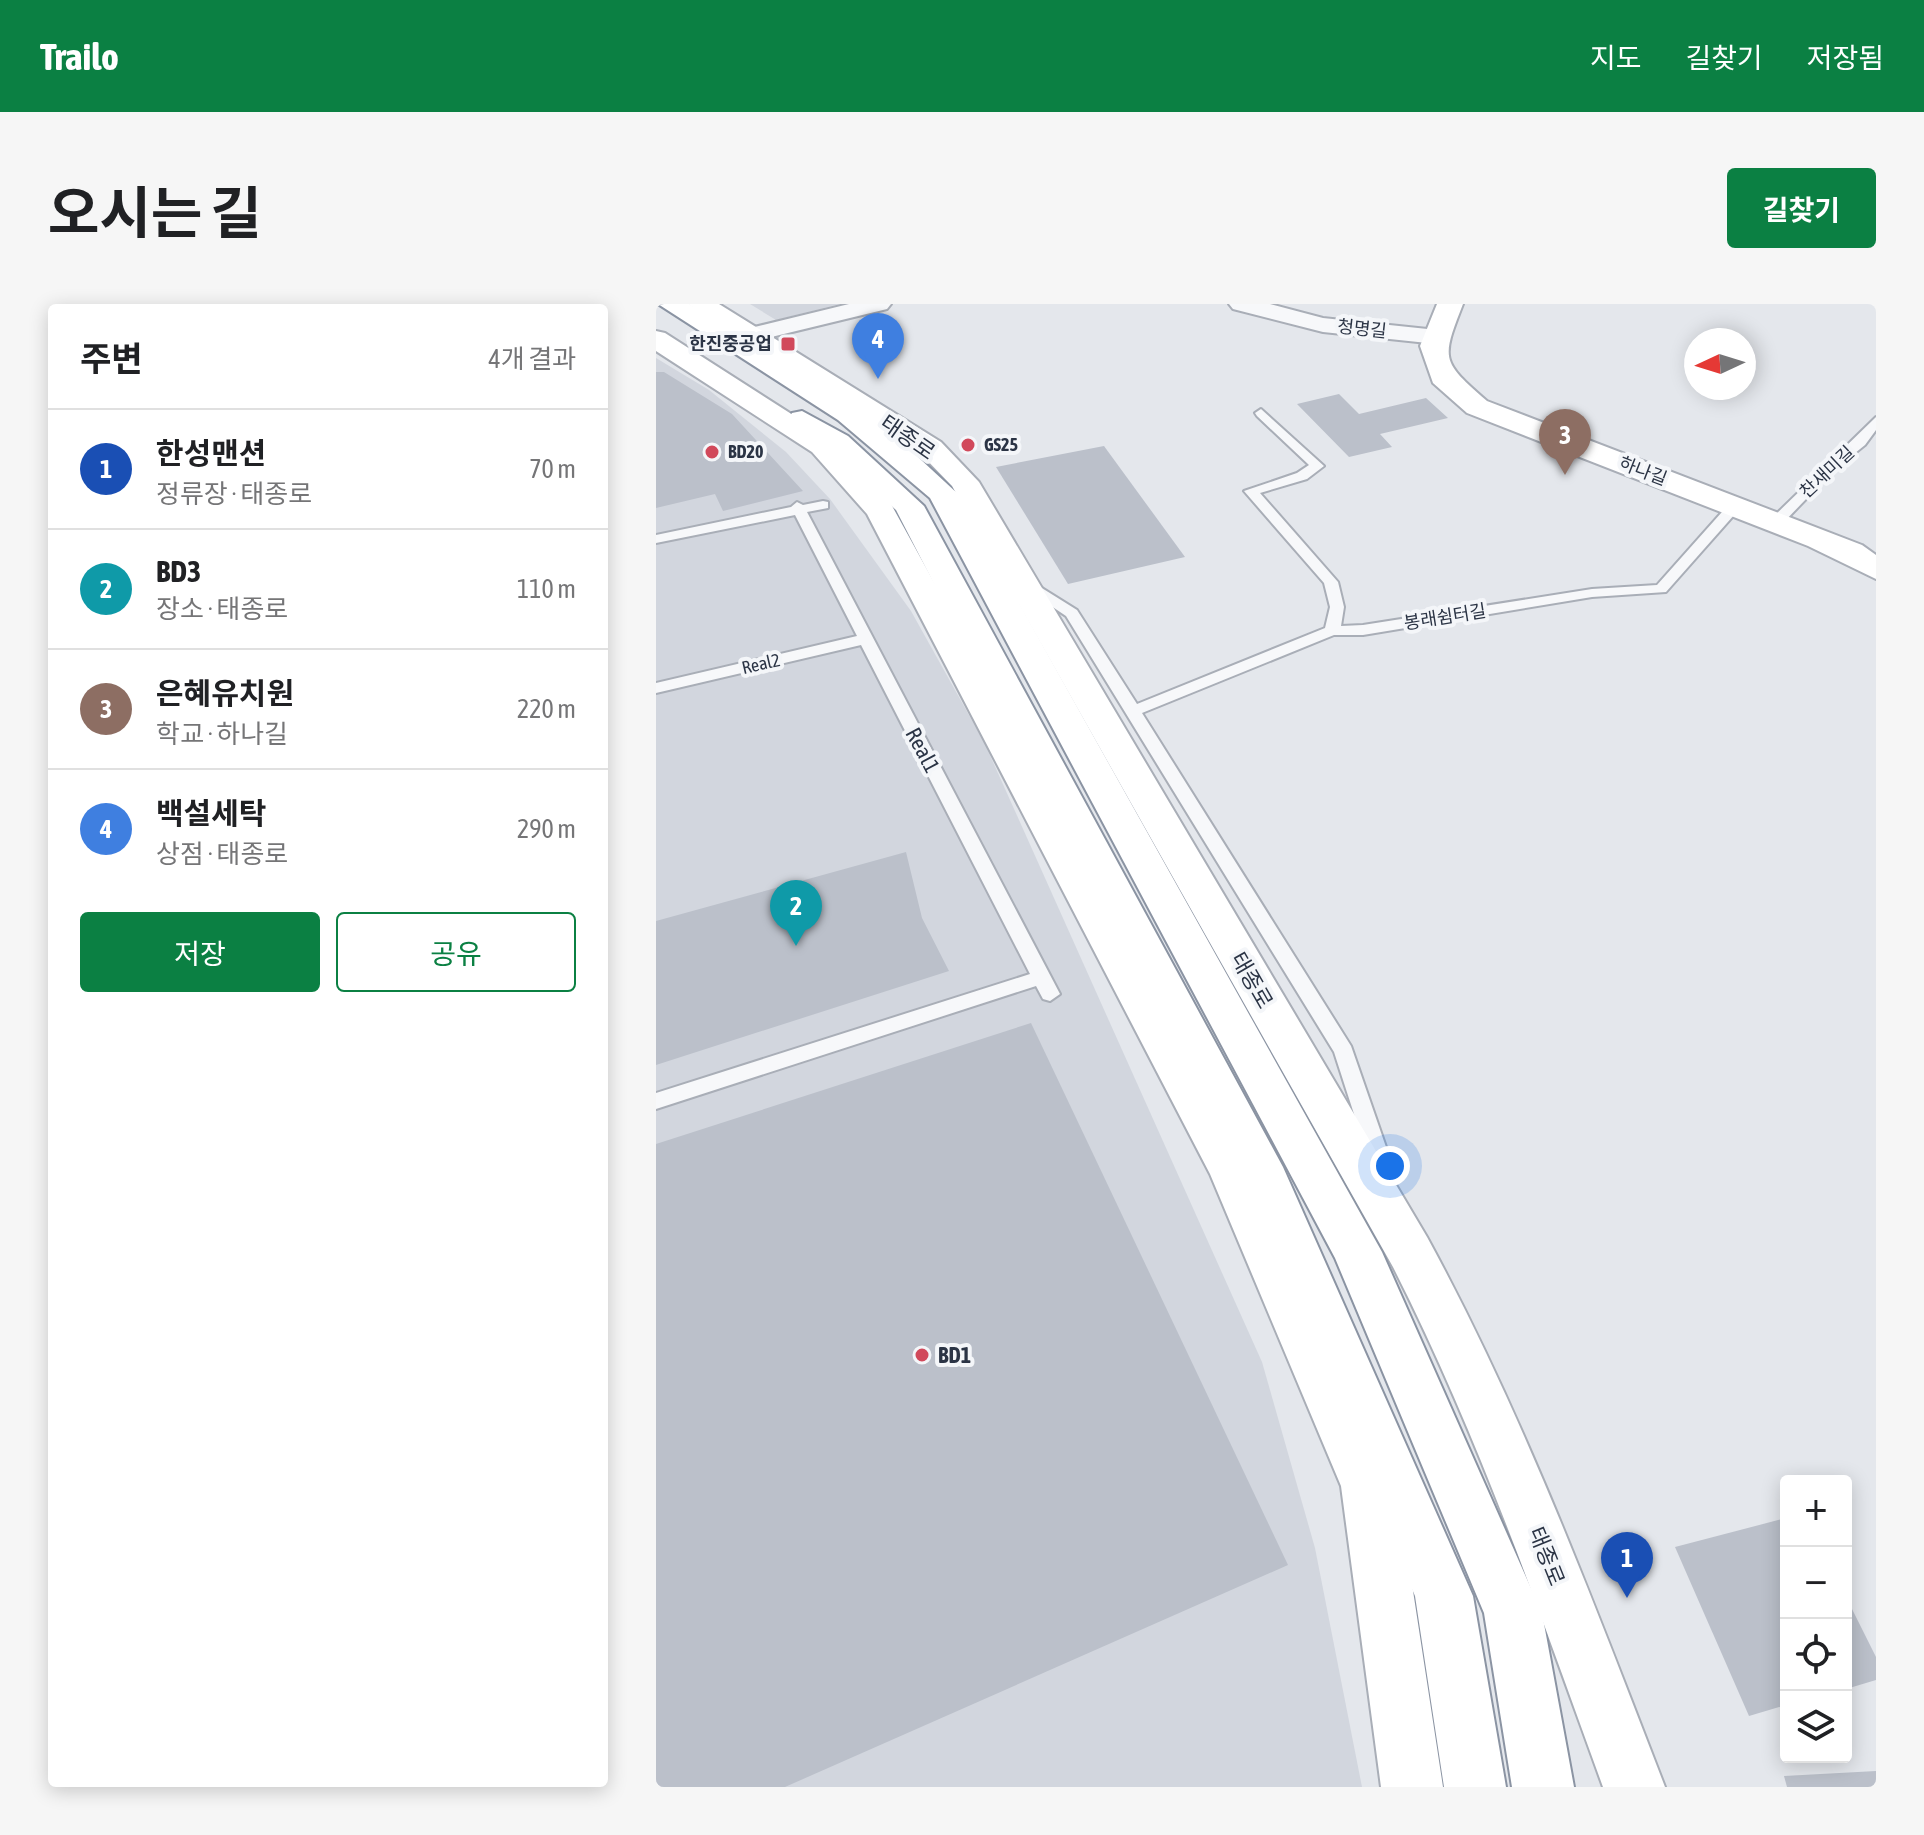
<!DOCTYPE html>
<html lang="ko">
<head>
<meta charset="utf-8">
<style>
  :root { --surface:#fff; --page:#f6f6f6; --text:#202124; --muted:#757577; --line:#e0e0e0; --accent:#0b8043 }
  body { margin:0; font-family:"Asap Condensed","Noto Sans KR",sans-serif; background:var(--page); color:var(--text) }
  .controls { position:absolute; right:24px; bottom:24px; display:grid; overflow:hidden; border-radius:8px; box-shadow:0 4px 20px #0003 }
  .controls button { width:72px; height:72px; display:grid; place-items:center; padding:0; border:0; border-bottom:2px solid var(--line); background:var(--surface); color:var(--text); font:40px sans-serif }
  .compass { position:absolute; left:1028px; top:24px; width:72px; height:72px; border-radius:50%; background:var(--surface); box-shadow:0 4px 20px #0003; rotate:266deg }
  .you { position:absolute; left:734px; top:862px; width:28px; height:28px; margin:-20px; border:6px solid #fff; border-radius:50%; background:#1a73e8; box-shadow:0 0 0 12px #1a73e833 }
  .badge { display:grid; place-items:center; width:52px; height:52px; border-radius:50%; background:var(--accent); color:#fff; font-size:26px; font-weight:700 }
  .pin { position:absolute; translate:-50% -66px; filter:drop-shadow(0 2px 4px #0008) }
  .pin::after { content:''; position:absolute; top:42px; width:28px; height:24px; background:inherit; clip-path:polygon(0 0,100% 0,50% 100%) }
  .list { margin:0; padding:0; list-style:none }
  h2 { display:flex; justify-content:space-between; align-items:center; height:104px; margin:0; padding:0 32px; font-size:34px }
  h2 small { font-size:26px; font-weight:400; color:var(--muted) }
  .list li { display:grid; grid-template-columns:52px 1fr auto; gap:24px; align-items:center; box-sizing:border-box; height:120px; padding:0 32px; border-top:2px solid var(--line) }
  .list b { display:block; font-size:30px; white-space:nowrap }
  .list p { margin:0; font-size:26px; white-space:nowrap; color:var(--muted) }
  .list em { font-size:26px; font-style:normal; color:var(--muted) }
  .actions { display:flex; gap:16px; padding:24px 32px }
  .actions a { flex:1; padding:18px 0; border:2px solid var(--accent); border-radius:8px; text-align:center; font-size:28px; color:var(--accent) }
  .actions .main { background:var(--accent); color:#fff }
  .icon { flex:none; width:44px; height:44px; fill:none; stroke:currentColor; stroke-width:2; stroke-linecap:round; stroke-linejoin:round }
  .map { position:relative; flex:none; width:1220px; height:1483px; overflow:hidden; border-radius:8px }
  header { display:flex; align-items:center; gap:48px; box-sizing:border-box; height:112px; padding:0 40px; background:var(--accent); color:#fff }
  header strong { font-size:38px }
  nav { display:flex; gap:44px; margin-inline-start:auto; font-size:28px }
  .intro { display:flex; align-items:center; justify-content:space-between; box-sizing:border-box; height:192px; padding:0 48px }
  h1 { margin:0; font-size:56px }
  .button { padding:20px 36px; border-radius:8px; background:var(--accent); color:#fff; font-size:28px; font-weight:700 }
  main { display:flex; gap:48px; padding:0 48px }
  aside { flex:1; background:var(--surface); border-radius:8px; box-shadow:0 4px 20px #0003 }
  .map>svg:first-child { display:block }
</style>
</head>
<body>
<header>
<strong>Trailo</strong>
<nav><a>지도</a><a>길찾기</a><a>저장됨</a></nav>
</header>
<div class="intro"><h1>오시는 길</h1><a class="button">길찾기</a></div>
<main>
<aside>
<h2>주변<small>4개 결과</small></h2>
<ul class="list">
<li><span class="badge" style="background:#1a4fb4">1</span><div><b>한성맨션</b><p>정류장 · 태종로</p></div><em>70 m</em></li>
<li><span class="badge" style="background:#0f9aa8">2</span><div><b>BD3</b><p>장소 · 태종로</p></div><em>110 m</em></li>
<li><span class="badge" style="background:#8d6e63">3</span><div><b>은혜유치원</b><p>학교 · 하나길</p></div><em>220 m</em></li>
<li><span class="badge" style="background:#3f7fe0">4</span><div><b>백설세탁</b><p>상점 · 태종로</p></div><em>290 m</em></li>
</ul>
<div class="actions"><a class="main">저장</a><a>공유</a></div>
</aside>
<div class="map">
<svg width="1220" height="1483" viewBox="0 0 1220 1483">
  <rect width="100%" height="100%" fill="#e4e7ec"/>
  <g fill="#d2d6de">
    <polygon points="94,0 184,0 120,16"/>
    <polygon points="0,54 53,86 130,148 174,195 255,307 328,438 606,1058 659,1244 706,1483 0,1483"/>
  </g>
  <g fill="#bbc0ca">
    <polygon points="0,68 8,68 76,110 147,187 67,207 59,190 0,204"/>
    <polygon points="683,90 703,110 770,94 792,114 724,130 736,143 693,153 641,100"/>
    <polygon points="448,142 529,253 412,280 340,163"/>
    <polygon points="250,548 266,614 293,667 0,761 0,617"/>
    <polygon points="375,719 632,1261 129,1483 0,1483 0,840"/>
    <polygon points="1130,1214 1130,1401 1093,1412 1019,1243"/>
    <polygon points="1190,1293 1220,1353 1220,1376 1190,1385"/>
    <polygon points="1220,1467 1220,1483 1131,1483 1128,1472"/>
  </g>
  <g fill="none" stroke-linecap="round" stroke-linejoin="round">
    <defs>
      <g id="service">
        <polygon points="605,105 668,162 651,175 604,189 682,278 688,303 685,322 707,321 936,285 1001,281 1074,199 1086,202 1010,288 936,293 707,331 678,331 486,409 695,742 740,872 737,878 729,881 721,878 718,872 678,748 410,312 361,279 363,276 373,276 421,306 481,400 669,324 674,303 668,279 588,187 641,169 653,161 601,112 599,109"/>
        <polygon points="1220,113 1220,126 1209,141 1178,166 1125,221 1115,221 1115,215"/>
        <polygon points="167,197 172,198 172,204 151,208 404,690 394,697 387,695 380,682 0,805 0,789 374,670 205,341 0,389 0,379 201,332 139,211 0,239 0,231 135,203 141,198 147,201"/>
      </g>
      <g id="minor">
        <polygon points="193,0 235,0 231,5 95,38 83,31 86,26"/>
        <polygon points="573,0 614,0 667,14 781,26 793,33 781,40 667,28 577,5"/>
      </g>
      <g id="secondary">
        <path d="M 32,0 L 63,0 L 285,138 L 323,178 L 771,933 C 867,1109 937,1297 1009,1483 L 947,1483 C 883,1307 822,1130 737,963 L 296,182 L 265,150 Z"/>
        <path d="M 781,0 L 807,0 C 785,56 785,57 831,97 L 1206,241 L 1220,251 L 1220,275 L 1152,242 L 811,109 L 777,79 L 764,42 Z"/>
        <polygon points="0,27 9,29 176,136 235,200 594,854 741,1182 787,1483 725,1483 685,1182 554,870 211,210 156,148 0,47"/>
      </g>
      <g id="trunk">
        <polygon points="2,0 33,0 167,81 236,129 302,190 726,948 886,1309 918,1483 856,1483 828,1309 679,954 274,194 182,116"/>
        <polygon points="146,107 192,132 268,202 627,863 817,1292 850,1483 788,1483 759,1292 580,865 240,206 172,144 132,115 136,109"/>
      </g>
    </defs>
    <use href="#service" stroke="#a9aeb7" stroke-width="4"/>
    <use href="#minor" stroke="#a9aeb7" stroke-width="4"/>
    <use href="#secondary" stroke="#a9aeb7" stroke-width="4"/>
    <use href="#trunk" stroke="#8b94a3" stroke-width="4"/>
    <use href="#service" fill="#f7f8fa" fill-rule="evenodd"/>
    <use href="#minor" fill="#f7f8fa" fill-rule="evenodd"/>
    <use href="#secondary" fill="#fff" fill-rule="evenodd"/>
    <use href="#trunk" fill="#fff" fill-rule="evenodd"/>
  </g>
  <g fill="#d1495b" stroke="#f4f6f9" stroke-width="3">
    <rect x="124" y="32" width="16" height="16" rx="4"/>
    <circle cx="312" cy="141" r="8"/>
    <circle cx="56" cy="148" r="8"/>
    <circle cx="266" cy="1051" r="8"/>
  </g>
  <g text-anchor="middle" stroke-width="8" stroke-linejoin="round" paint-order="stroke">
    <g font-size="18" fill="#2b3445" stroke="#f4f6f9">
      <text transform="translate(706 25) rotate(6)" y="6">청명길</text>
      <text transform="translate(987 167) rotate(21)" y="6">하나길</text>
      <text transform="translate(1171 168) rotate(-43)" y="6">찬새미길</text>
      <text transform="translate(789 313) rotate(-9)" y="6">봉래쉼터길</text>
      <text transform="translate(105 360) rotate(-13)" y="6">Real2</text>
    </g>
    <g font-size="18" font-weight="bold" fill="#2b3445" stroke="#f4f6f9" text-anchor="start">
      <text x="116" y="46" text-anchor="end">한진중공업</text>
      <text x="328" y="147">GS25</text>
      <text x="72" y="154">BD20</text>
    </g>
    <g font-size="22" fill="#2b3445" stroke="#f4f6f9">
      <text transform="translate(252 133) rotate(35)" y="8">태종로</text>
      <text transform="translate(267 446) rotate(62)" y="8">Real1</text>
      <text transform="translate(596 676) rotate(60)" y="8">태종로</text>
      <text transform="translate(891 1252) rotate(68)" y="8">태종로</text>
    </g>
    <g font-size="22" font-weight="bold" fill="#2b3445" stroke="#f4f6f9" text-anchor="start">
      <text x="282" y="1059">BD1</text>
    </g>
  </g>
</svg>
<div class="controls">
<button>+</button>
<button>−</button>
<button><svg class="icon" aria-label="locate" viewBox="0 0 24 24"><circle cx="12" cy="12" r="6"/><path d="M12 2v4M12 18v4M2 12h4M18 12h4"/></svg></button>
<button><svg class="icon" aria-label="layers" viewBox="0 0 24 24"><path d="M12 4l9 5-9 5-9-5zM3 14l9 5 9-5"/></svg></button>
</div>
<svg class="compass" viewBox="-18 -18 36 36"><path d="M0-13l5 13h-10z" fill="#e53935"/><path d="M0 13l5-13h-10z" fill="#757577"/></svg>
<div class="you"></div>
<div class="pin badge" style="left:971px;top:1294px;background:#1a4fb4">1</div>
<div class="pin badge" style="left:140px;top:642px;background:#0f9aa8">2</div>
<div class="pin badge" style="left:909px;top:171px;background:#8d6e63">3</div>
<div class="pin badge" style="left:222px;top:75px;background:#3f7fe0">4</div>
</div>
</main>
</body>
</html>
